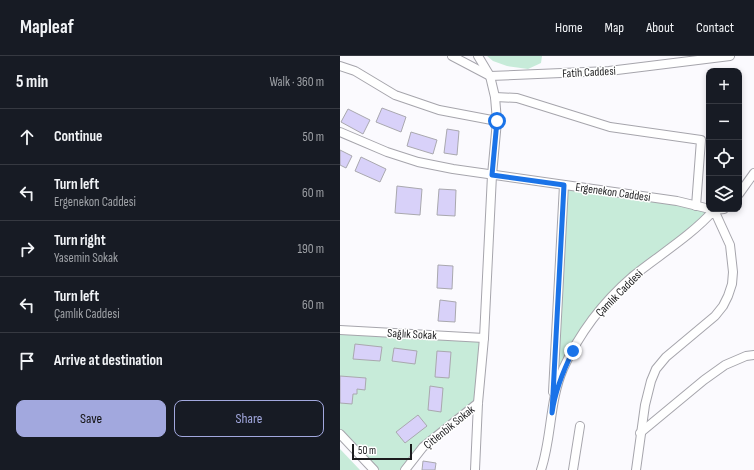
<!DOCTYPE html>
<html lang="en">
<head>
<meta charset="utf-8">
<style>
  :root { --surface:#171b24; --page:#242831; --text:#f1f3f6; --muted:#9ea1a6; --line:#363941; --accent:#a2a8de }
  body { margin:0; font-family:"Sofia Sans Condensed",sans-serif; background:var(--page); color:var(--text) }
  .controls { position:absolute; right:12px; top:12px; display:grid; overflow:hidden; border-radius:8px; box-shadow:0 2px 6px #0003 }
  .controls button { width:36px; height:36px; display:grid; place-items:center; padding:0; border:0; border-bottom:1px solid var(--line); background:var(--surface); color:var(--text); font:20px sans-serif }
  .scale { position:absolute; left:12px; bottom:10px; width:60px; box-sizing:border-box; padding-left:4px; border:2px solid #1c1c1e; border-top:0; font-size:11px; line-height:14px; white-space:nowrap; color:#1c1c1e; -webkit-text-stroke:3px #fff; paint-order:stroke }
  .stop { position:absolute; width:12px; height:12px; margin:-9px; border:3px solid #1a73e8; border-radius:50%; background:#fff }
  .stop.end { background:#1a73e8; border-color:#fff; box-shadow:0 1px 4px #0008 }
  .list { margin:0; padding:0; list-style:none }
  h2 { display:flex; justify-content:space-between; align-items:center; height:52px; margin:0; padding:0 16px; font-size:17px }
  h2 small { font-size:13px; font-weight:400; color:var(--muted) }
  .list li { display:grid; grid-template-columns:26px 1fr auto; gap:12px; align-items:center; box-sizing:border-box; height:56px; padding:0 16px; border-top:1px solid var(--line) }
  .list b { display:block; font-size:15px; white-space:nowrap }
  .list p { margin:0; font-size:13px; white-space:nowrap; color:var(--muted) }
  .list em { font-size:13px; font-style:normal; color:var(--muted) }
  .actions { display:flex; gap:8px; padding:12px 16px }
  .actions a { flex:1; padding:9px 0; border:1px solid var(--accent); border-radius:8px; text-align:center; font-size:14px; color:var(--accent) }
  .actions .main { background:var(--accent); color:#111 }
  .icon { flex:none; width:22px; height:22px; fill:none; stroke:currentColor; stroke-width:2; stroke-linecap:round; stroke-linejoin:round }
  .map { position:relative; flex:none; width:414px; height:414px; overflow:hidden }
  header { display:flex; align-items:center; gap:24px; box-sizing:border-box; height:56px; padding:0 20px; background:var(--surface); border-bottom:1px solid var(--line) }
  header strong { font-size:19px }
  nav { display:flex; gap:22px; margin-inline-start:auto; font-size:14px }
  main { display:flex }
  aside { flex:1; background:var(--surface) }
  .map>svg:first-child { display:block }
</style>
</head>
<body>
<header>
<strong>Mapleaf</strong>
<nav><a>Home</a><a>Map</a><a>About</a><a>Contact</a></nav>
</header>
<main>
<aside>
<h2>5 min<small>Walk · 360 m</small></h2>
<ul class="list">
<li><svg class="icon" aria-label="ahead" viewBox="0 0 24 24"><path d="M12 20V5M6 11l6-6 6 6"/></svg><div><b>Continue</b></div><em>50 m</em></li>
<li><svg class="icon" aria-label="left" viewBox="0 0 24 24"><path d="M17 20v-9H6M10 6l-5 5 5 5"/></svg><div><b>Turn left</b><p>Ergenekon Caddesi</p></div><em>60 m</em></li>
<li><svg class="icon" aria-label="right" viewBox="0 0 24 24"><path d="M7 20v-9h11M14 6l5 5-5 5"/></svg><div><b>Turn right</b><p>Yasemin Sokak</p></div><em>190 m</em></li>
<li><svg class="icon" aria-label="left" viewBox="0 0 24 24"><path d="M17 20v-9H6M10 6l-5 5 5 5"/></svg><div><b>Turn left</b><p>Çamlık Caddesi</p></div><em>60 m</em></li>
<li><svg class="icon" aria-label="arrive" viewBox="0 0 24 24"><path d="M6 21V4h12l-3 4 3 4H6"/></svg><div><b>Arrive at destination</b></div></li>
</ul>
<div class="actions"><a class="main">Save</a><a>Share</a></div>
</aside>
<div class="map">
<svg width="414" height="414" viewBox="0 0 414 414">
  <rect width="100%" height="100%" fill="#fbfafe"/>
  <g fill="#c7ebd9">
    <polygon points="147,0 202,0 201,7 188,13 167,10 153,5"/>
    <polygon points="224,129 374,154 257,257 217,330"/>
    <polygon points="0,274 144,282 138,347 83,391 65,414 34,414 0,378"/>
    <polygon points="0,393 20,414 0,414"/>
  </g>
  <g fill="#d8d1f9" stroke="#a9a8ae">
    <polygon points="42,52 66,61 61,76 36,66"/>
    <polygon points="8,53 30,64 23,78 1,66"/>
    <polygon points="107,73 119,75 117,99 104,97"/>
    <polygon points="71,76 97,84 93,98 67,90"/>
    <polygon points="0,94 12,100 6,112 0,109"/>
    <polygon points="21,101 46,113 40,126 15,115"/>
    <polygon points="57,130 82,133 80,159 55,157"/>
    <polygon points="99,133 116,134 115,160 97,159"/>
    <polygon points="98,209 113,210 112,233 97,232"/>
    <polygon points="100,244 116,246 115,266 98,265"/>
    <polygon points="15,288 42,291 40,305 13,303"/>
    <polygon points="54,292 77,295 75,308 52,305"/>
    <polygon points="97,295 111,296 109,322 95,321"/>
    <polygon points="0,320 26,322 25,334 17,333 17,338 13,338 12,348 0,347"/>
    <polygon points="90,330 103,332 101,356 88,354"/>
    <polygon points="78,359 87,370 65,387 56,376"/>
    <polygon points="83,405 96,407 95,414 82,414"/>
  </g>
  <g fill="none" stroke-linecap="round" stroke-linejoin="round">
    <defs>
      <g id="minor">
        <polyline points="112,0 150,20 269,15 390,0"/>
        <polyline points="0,10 15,15 55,39 99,54 157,65"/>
        <polyline points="155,41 177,42 270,71 361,84 356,150"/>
        <polyline points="0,76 47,96 78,106 113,113 337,145 374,154 384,153"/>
        <polyline points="399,138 414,117"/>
        <polyline points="0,274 144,282"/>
        <polyline points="213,336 224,129"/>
        <polyline points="300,377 364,324 385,309 406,300 414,299"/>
        <polyline points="0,378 34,414"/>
        <polyline points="65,414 83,391 138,347"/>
        <polyline points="135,414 138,347 144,282 152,119 157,65 155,41 150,20 138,0"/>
        <path d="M 201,414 C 212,381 209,346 223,313 C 239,278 263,246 292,221 C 319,199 351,180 374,154 L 390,189 L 393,216 L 392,228 L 388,240 L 383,250 L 375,260 L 326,301 L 316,313 L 311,325 L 305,349 L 296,414"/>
        <polyline points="233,414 240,370"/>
      </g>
    </defs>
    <use href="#minor" stroke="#a6a5ac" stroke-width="10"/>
    <use href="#minor" stroke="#fff" stroke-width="8"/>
  </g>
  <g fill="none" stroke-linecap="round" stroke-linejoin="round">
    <path stroke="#1a73e8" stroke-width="5" d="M 157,65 L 152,119 L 224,129 L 212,357 C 215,335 223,315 233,295"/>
  </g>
  <g text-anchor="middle" stroke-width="3" stroke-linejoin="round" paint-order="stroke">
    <g font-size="12" fill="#1c1c1e" stroke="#fff">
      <text transform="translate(249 16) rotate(-3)" y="4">Fatih Caddesi</text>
      <text transform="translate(273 136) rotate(8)" y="4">Ergenekon Caddesi</text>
      <text transform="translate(279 237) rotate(-45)" y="4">Çamlık Caddesi</text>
      <text transform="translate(72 278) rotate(3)" y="4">Sağlık Sokak</text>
      <text transform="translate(109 371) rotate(-39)" y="4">Çitlenbik Sokak</text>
    </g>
  </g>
</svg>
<div class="controls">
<button>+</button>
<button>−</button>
<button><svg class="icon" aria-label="locate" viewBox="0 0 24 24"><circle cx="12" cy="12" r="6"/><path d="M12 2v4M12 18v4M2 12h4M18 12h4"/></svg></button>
<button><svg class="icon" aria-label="layers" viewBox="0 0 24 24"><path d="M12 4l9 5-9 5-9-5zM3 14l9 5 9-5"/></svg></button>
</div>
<div class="scale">50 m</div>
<div class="stop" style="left:157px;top:65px"></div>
<div class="stop end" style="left:233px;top:295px"></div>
</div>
</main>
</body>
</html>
